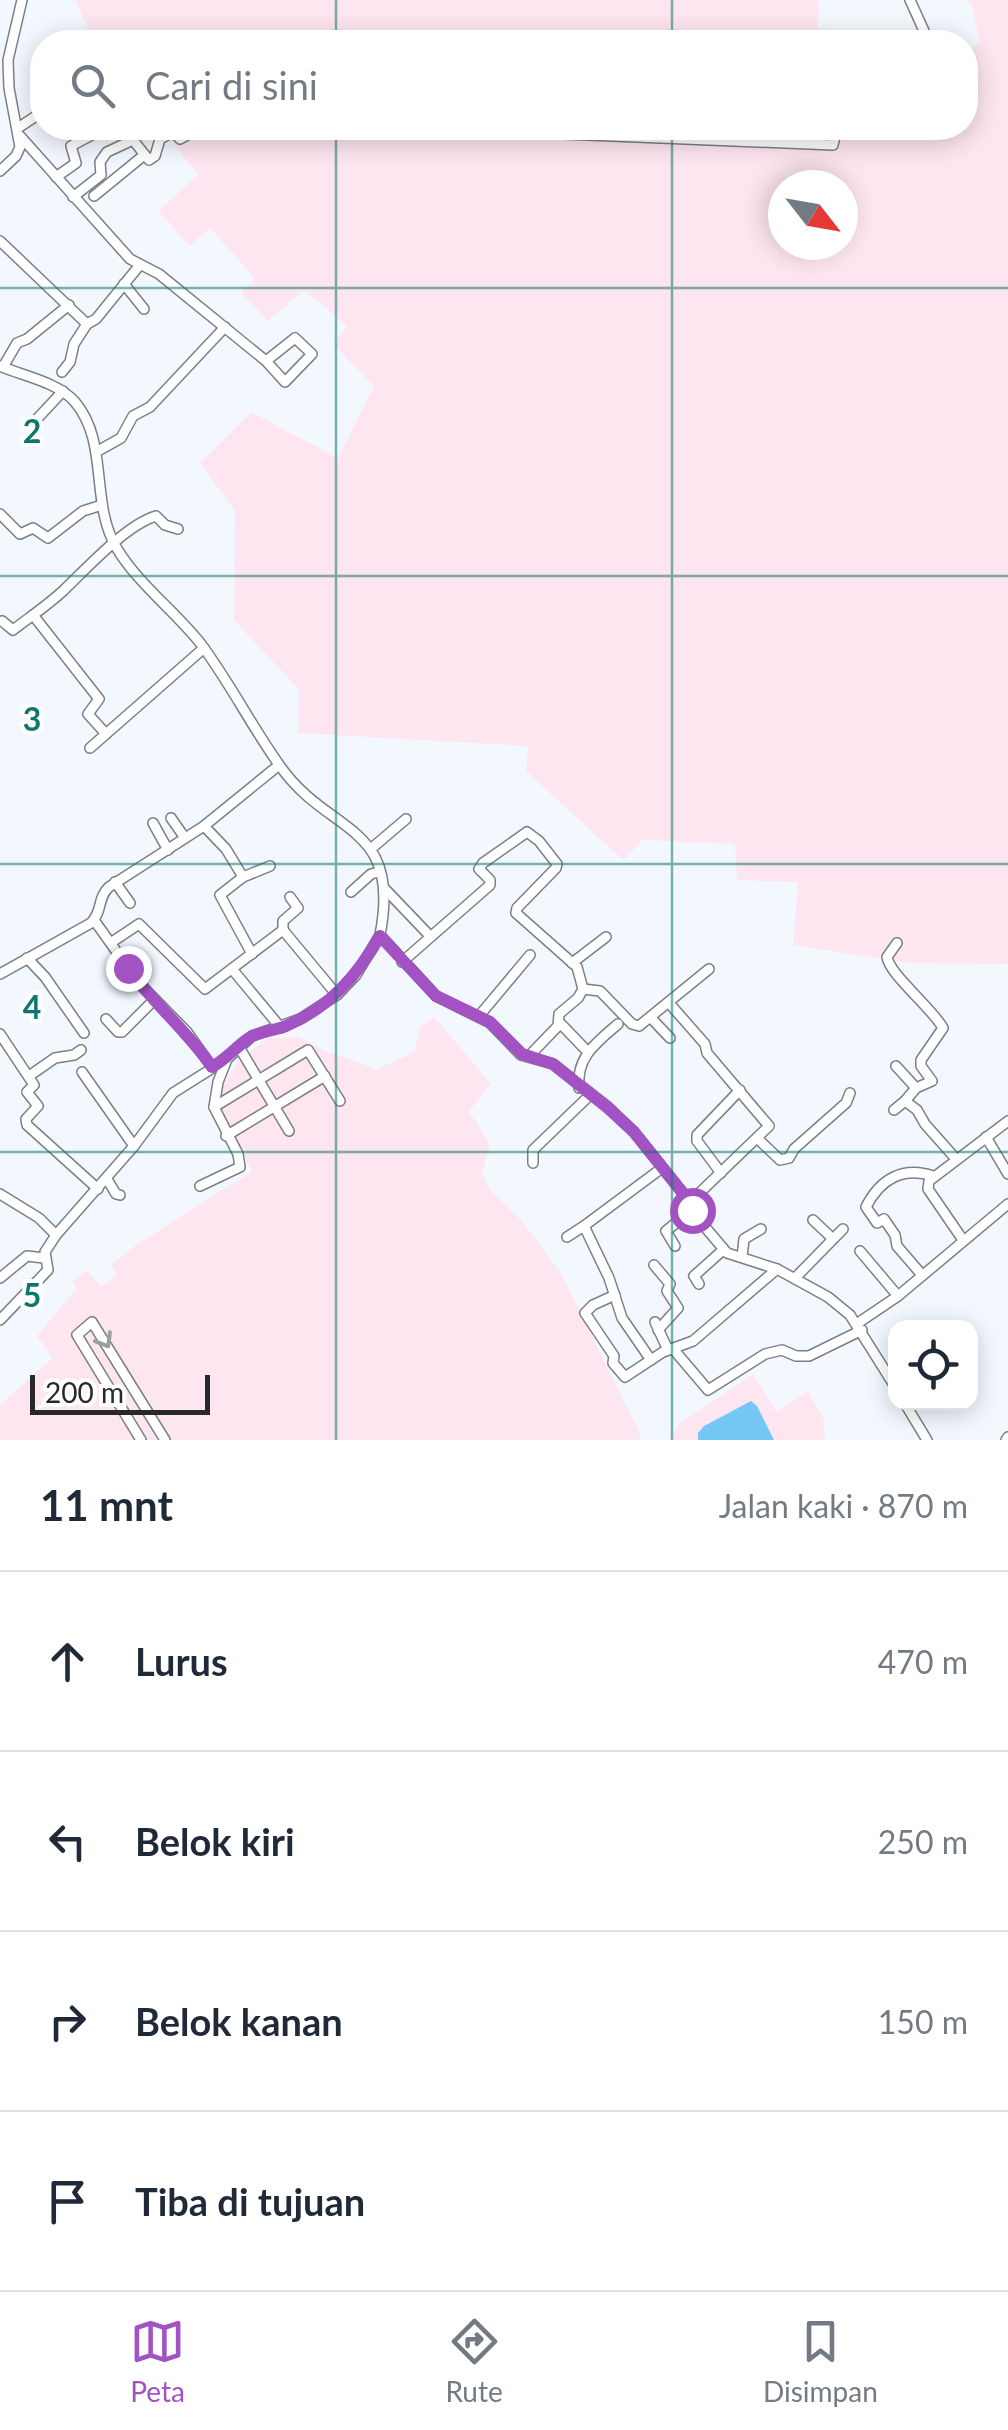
<!DOCTYPE html>
<html lang="id">
<head>
<meta charset="utf-8">
<style>
  :root { --surface:#fff; --page:#f2f2f3; --text:#1f2937; --muted:#747a83; --line:#e0e1e3; --accent:#a252c3 }
  body { margin:0; font-family:Lato,sans-serif; background:var(--page); color:var(--text) }
  .controls { position:absolute; right:30px; bottom:30px; display:grid; overflow:hidden; border-radius:20px; box-shadow:0 5px 25px #0003 }
  .controls button { width:90px; height:90px; display:grid; place-items:center; padding:0; border:0; border-bottom:2px solid var(--line); background:var(--surface); color:var(--text); font:50px sans-serif }
  .compass { position:absolute; left:768px; top:170px; width:90px; height:90px; border-radius:50%; background:var(--surface); box-shadow:0 5px 25px #0003; rotate:121deg }
  .scale { position:absolute; left:30px; bottom:25px; width:180px; box-sizing:border-box; padding-left:10px; border:5px solid #26282a; border-top:0; font-size:28px; line-height:35px; white-space:nowrap; color:#26282a; -webkit-text-stroke:8px #fff; paint-order:stroke }
  .stop { position:absolute; width:30px; height:30px; margin:-22px; border:8px solid #a252c3; border-radius:50%; background:#fff }
  .stop.end { background:#a252c3; border-color:#fff; box-shadow:0 2px 10px #0008 }
  .list { margin:0; padding:0; list-style:none }
  h2 { display:flex; justify-content:space-between; align-items:center; height:130px; margin:0; padding:0 40px; font-size:42px }
  h2 small { font-size:32px; font-weight:400; color:var(--muted) }
  .list li { display:grid; grid-template-columns:65px 1fr auto; gap:30px; align-items:center; box-sizing:border-box; height:180px; padding:0 40px; border-top:2px solid var(--line) }
  .list b { display:block; font-size:38px; white-space:nowrap }
  .list em { font-size:32px; font-style:normal; color:var(--muted) }
  .icon { flex:none; width:55px; height:55px; fill:none; stroke:currentColor; stroke-width:2; stroke-linecap:round; stroke-linejoin:round }
  .map { position:relative; flex:none; width:1008px; height:1440px; overflow:hidden }
  .search { position:absolute; background:var(--surface); box-shadow:0 5px 25px #0003; left:30px; right:30px; top:30px; height:110px; display:flex; align-items:center; gap:25px; box-sizing:border-box; padding:0 35px; border-radius:40px; color:var(--muted); font-size:38px }
  .sheet { height:850px; background:var(--surface) }
  nav { display:flex; justify-content:space-around; align-items:center; box-sizing:border-box; height:140px; border-top:2px solid var(--line); background:var(--surface); font-size:28px; color:var(--muted) }
  nav a { display:grid; justify-items:center; gap:5px }
  nav .on { color:var(--accent) }
  .map>svg:first-child { display:block }
</style>
</head>
<body>
<div class="map">
<svg width="1008" height="1440" viewBox="0 0 1008 1440">
  <rect width="100%" height="100%" fill="#f3f8fe"/>
  <g fill="#fee6f1" fill-rule="evenodd">
    <polygon points="75,0 819,0 817,42 94,42"/>
    <path d="M 967,0 L 1008,0 L 1008,964 L 908,963 L 793,945 L 798,882 L 737,880 L 735,844 L 643,840 L 623,860 L 526,771 L 528,746 L 298,733 L 299,690 L 234,620 L 235,511 L 200,463 L 251,412 L 338,458 L 374,386 L 333,344 L 347,326 L 304,290 L 268,321 L 241,293 L 255,278 L 210,228 L 190,246 L 158,211 L 198,175 L 161,128 L 966,128 L 966,53 L 980,42 L 972,6 ZM 783,185 L 843,185 L 843,245 L 783,245 Z"/>
    <polygon points="434,1017 491,1084 469,1111 490,1144 482,1174 490,1190 521,1220 561,1273 641,1436 640,1440 0,1440 0,1405 52,1358 37,1336 77,1288 72,1282 86,1270 101,1287 117,1275 111,1265 139,1243 252,1171 216,1105 223,1085 241,1058 268,1038 299,1037 325,1051 377,1069 414,1052 420,1027"/>
    <polygon points="753,1374 777,1412 808,1391 824,1420 825,1440 670,1440 678,1425"/>
  </g>
  <polygon fill="#75c8f5" points="751,1401 757,1406 774,1440 698,1440 698,1433 704,1426"/>
  <g fill="none" stroke-linecap="round" stroke-linejoin="round">
    <defs>
      <g id="minor">
        <polyline points="910,0 929,42"/>
        <polyline points="18,128 42,112"/>
        <polyline points="420,128 833,145 837,128"/>
        <polyline points="171,129 180,139 200,128"/>
        <polyline points="20,136 130,259 159,274 266,361 295,338 312,354 285,382 266,361"/>
        <polyline points="0,171 16,156 20,147 9,88 8,60 22,0"/>
        <polyline points="56,177 76,163 71,146 105,128"/>
        <polyline points="94,196 143,156"/>
        <polyline points="73,197 101,175 100,162 107,152 133,140 149,160 155,156 160,139 171,133"/>
        <polyline points="0,241 87,324 96,319 139,266"/>
        <polyline points="124,284 144,309"/>
        <path d="M 0,366 C 23,376 58,382 75,402 C 109,442 90,502 116,547 C 137,583 175,611 201,644 C 230,683 252,727 280,766 C 329,836 402,822 380,935 L 436,996 L 490,1023 L 521,1055 L 553,1064 L 608,1107 L 634,1132 L 690,1202 L 694,1214 L 727,1253 L 777,1269 L 828,1297 L 850,1315 L 896,1388"/>
        <polyline points="3,367 17,343 27,339 69,305"/>
        <polyline points="62,372 70,362 74,344 87,324"/>
        <polyline points="36,420 63,391"/>
        <polyline points="96,452 121,438 133,416 150,407 225,327"/>
        <polyline points="0,514 20,534 33,528 48,538 83,511 102,505"/>
        <polyline points="33,615 99,699 88,714 106,734"/>
        <path d="M 2,621 L 13,630 C 30,617 48,605 64,590 C 87,568 126,525 156,516 L 165,525 L 178,529"/>
        <polyline points="90,748 204,648"/>
        <polyline points="171,818 185,838"/>
        <polyline points="153,823 168,850"/>
        <polyline points="204,826 226,849 243,877 220,895 252,954"/>
        <polyline points="372,848 406,819"/>
        <polyline points="243,877 270,866"/>
        <polyline points="115,882 130,903"/>
        <polyline points="385,889 430,936"/>
        <polyline points="351,892 371,874 379,872"/>
        <polyline points="94,920 139,983 187,1032 212,1067"/>
        <polyline points="283,930 283,921 298,908 290,897"/>
        <polyline points="112,942 139,924 205,989 283,930 337,995"/>
        <path d="M 897,943 L 887,957 C 889,974 933,1009 943,1028 L 921,1060 L 921,1066 L 932,1081 L 916,1088 L 905,1101"/>
        <polyline points="27,958 45,977 84,1033"/>
        <polyline points="402,962 490,885 490,880 479,869 483,863 527,832 539,841 557,864 556,868 517,908 516,913 577,967 583,989 578,998 559,1014 558,1026 528,1057"/>
        <polyline points="572,963 606,937"/>
        <polyline points="232,969 281,1028"/>
        <path d="M 0,974 L 91,923 C 103,911 97,898 109,887 L 204,826 L 279,765"/>
        <polyline points="583,989 600,991 632,1024 639,1026 709,969"/>
        <polyline points="669,1003 705,1044 707,1053 769,1126 690,1202"/>
        <polyline points="479,1016 530,955"/>
        <polyline points="651,1018 670,1038"/>
        <polyline points="106,1019 118,1032 122,1032 154,1000"/>
        <polyline points="559,1022 587,1051"/>
        <polyline points="0,1034 34,1085 27,1092 38,1106 26,1119 27,1125 98,1189"/>
        <polyline points="239,1047 289,1131"/>
        <polyline points="896,1066 916,1088"/>
        <polyline points="82,1072 134,1146"/>
        <polyline points="29,1076 55,1058 74,1055 81,1050"/>
        <path d="M 579,1088 C 576,1057 596,1043 618,1024"/>
        <polyline points="214,1107 308,1050 340,1101"/>
        <polyline points="894,1110 905,1101 917,1110 925,1124 956,1159"/>
        <polyline points="226,1136 325,1076"/>
        <polyline points="986,1137 1008,1174"/>
        <polyline points="757,1138 780,1160 789,1158 794,1149 846,1103 850,1093"/>
        <polyline points="533,1163 533,1150 590,1095"/>
        <polyline points="721,1173 697,1141 697,1135 740,1090"/>
        <polyline points="107,1179 116,1194 120,1195"/>
        <polyline points="200,1186 240,1167 238,1154 214,1107 218,1082 227,1059 252,1036 300,1019 337,995 356,975 380,935"/>
        <polyline points="0,1194 39,1218 56,1235"/>
        <polyline points="813,1220 832,1238"/>
        <polyline points="567,1237 584,1226"/>
        <polyline points="963,1240 928,1189 929,1181 1008,1121"/>
        <polyline points="675,1246 666,1231 692,1210"/>
        <polyline points="860,1251 898,1296"/>
        <polyline points="742,1257 744,1239 761,1229"/>
        <polyline points="654,1265 670,1284 667,1291 678,1308 658,1330"/>
        <path d="M 922,1275 L 897,1246 L 895,1235 L 884,1219 L 877,1223 L 866,1207 C 880,1179 903,1166 933,1176"/>
        <polyline points="0,1278 27,1256 44,1258"/>
        <polyline points="795,1278 843,1229"/>
        <polyline points="699,1284 694,1276 723,1250"/>
        <polyline points="615,1295 593,1305 585,1313 614,1356 613,1363 625,1377 663,1352 693,1341 777,1269"/>
        <polyline points="0,1320 48,1270 45,1252 56,1235 134,1146 173,1093 227,1059"/>
        <polyline points="655,1322 668,1350"/>
        <polyline points="858,1323 898,1296 1008,1204"/>
        <polyline points="674,1350 708,1390 765,1354 782,1350 796,1356 809,1356 862,1330"/>
        <polyline points="651,1360 622,1318 609,1278 584,1226 662,1168"/>
        <polyline points="904,1402 927,1440"/>
        <polyline points="141,1440 77,1335 92,1322 165,1440"/>
        <polyline points="1006,1440 1008,1437"/>
      </g>
    </defs>
    <use href="#minor" stroke="#7c8086" stroke-width="12"/>
    <use href="#minor" stroke="#fff" stroke-width="9"/>
  </g>
  <defs><path id="oneway-chevron" d="M-2-3.5L2.5 0L-2 3.5" fill="none" stroke-width="1.6" stroke-linecap="round" stroke-linejoin="round" transform="scale(2.5)"/></defs>
  <use stroke="#9d9e9f" href="#oneway-chevron" transform="translate(105 1341) rotate(59)"/>
  <g fill="none" stroke-linecap="round" stroke-linejoin="round">
    <path stroke="#a252c3" stroke-width="12" d="M 128,968 C 154,1004 187,1031 212,1067 C 226,1059 236,1047 249,1038 C 260,1031 274,1031 286,1026 C 330,1007 357,976 380,936 L 436,996 L 490,1022 L 522,1054 L 553,1064 L 608,1108 L 634,1132 L 690,1202 L 692,1210"/>
  </g>
  <path fill="none" stroke="#0f766e" stroke-width="2.5" stroke-opacity="0.55" d="M 336,0 L 336,42M 672,0 L 672,42M 336,128 L 336,1440M 672,128 L 672,1440M 0,288 L 1008,288M 0,576 L 1008,576M 0,864 L 1008,864M 0,1152 L 1008,1152"/>
  <g font-size="32" text-anchor="middle" font-weight="bold" fill="#0f766e" stroke="#fff" stroke-width="8" stroke-linejoin="round" paint-order="stroke">
    <text x="32" y="443">2</text>
    <text x="32" y="731">3</text>
    <text x="32" y="1019">4</text>
    <text x="32" y="1307">5</text>
  </g>
</svg>
<div class="controls">
<button><svg class="icon" aria-label="locate" viewBox="0 0 24 24"><circle cx="12" cy="12" r="6"/><path d="M12 2v4M12 18v4M2 12h4M18 12h4"/></svg></button>
</div>
<svg class="compass" viewBox="-18 -18 36 36"><path d="M0-13l5 13h-10z" fill="#e53935"/><path d="M0 13l5-13h-10z" fill="#747a83"/></svg>
<div class="scale">200 m</div>
<div class="stop" style="left:692px;top:1210px"></div>
<div class="stop end" style="left:128px;top:968px"></div>
<div class="search"><svg class="icon" aria-label="search" viewBox="0 0 24 24"><circle cx="10" cy="10" r="6"/><path d="M15 15l6 6"/></svg>Cari di sini</div>
</div>
<section class="sheet">
<h2>11 mnt<small>Jalan kaki · 870 m</small></h2>
<ul class="list">
<li><svg class="icon" aria-label="ahead" viewBox="0 0 24 24"><path d="M12 20V5M6 11l6-6 6 6"/></svg><div><b>Lurus</b></div><em>470 m</em></li>
<li><svg class="icon" aria-label="left" viewBox="0 0 24 24"><path d="M17 20v-9H6M10 6l-5 5 5 5"/></svg><div><b>Belok kiri</b></div><em>250 m</em></li>
<li><svg class="icon" aria-label="right" viewBox="0 0 24 24"><path d="M7 20v-9h11M14 6l5 5-5 5"/></svg><div><b>Belok kanan</b></div><em>150 m</em></li>
<li><svg class="icon" aria-label="arrive" viewBox="0 0 24 24"><path d="M6 21V4h12l-3 4 3 4H6"/></svg><div><b>Tiba di tujuan</b></div></li>
</ul>
</section>
<nav>
<a class="on"><svg class="icon" aria-label="map" viewBox="0 0 24 24"><path d="M3 6l6-2 6 2 6-2v14l-6 2-6-2-6 2zM9 4v14M15 6v14"/></svg>Peta</a>
<a><svg class="icon" aria-label="directions" viewBox="0 0 24 24"><path d="M12 3l9 9-9 9-9-9zM9 14v-3h6M13 9l2 2-2 2"/></svg>Rute</a>
<a><svg class="icon" aria-label="saved" viewBox="0 0 24 24"><path d="M7 4h10v16l-5-4-5 4z"/></svg>Disimpan</a>
</nav>
</body>
</html>
